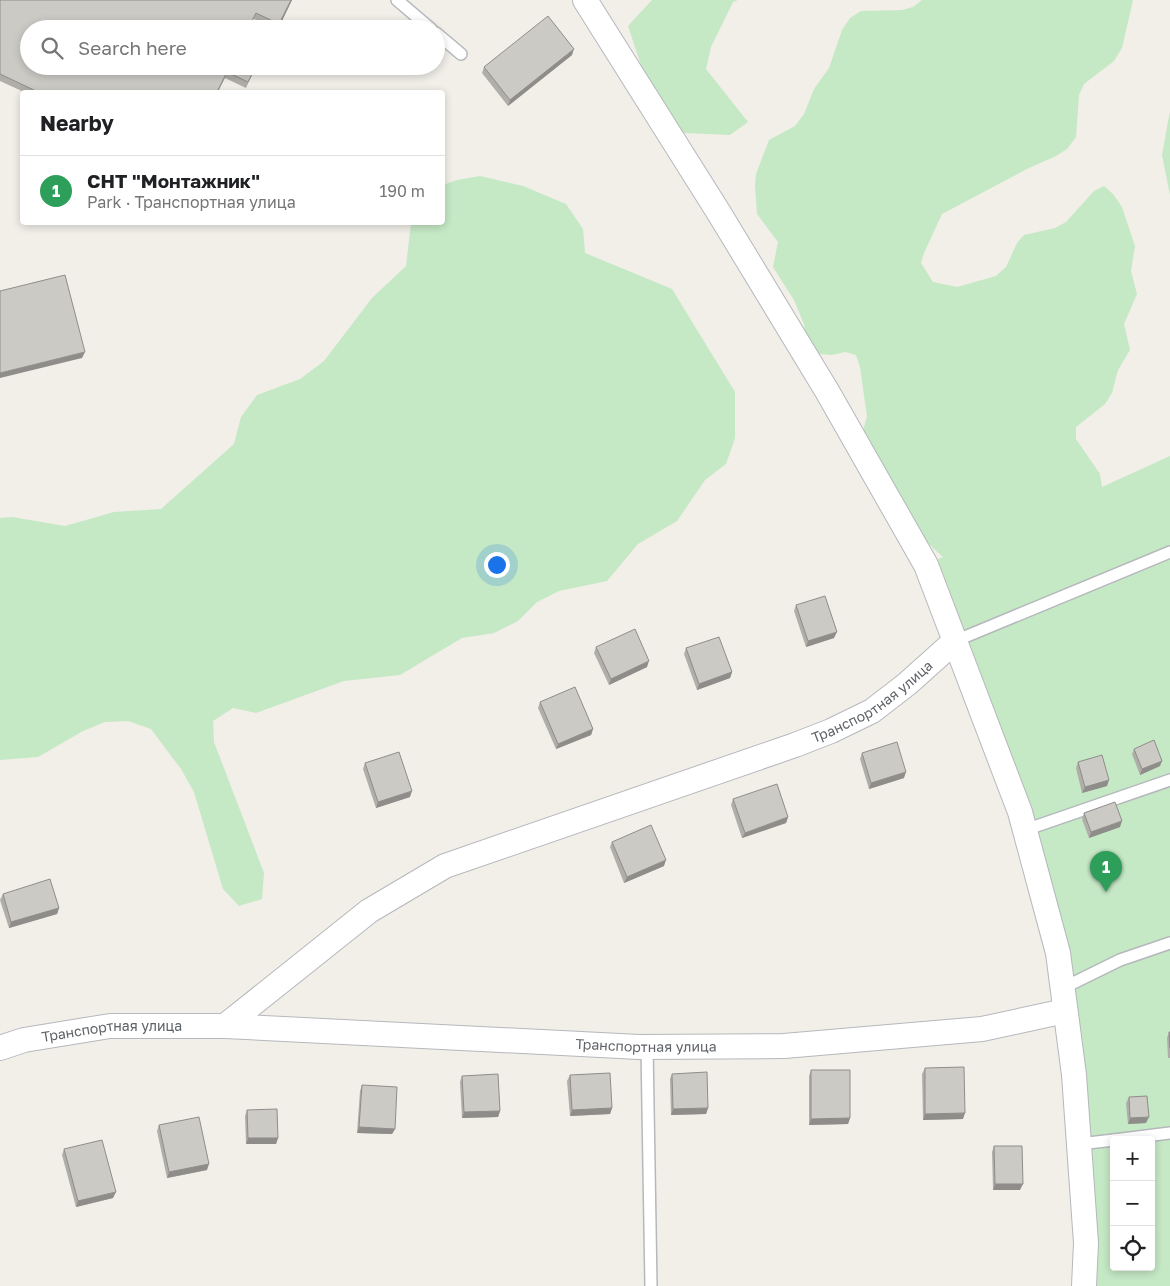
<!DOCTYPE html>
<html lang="en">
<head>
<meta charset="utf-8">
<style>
  :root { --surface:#fff; --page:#f6f6f6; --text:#202124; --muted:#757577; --line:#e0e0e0; --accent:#7c3aed }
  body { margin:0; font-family:"Golos Text",sans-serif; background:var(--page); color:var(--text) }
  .controls { position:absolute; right:15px; bottom:15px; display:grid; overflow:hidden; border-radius:5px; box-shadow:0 2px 8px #0003 }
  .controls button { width:45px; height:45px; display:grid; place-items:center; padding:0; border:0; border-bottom:1px solid var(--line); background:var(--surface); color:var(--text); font:25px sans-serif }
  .you { position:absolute; left:496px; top:564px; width:18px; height:18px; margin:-12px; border:4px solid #fff; border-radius:50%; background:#1a73e8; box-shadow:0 0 0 8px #1a73e833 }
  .badge { display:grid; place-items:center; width:32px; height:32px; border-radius:50%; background:var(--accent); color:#fff; font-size:16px; font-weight:700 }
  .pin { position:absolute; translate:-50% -41px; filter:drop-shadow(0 1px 2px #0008) }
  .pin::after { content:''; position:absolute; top:26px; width:18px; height:15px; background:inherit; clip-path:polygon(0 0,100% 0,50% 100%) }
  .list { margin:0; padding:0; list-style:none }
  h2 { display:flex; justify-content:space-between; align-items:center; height:65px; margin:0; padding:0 20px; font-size:21px }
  h2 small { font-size:16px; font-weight:400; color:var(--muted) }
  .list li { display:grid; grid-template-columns:32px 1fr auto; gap:15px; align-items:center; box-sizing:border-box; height:70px; padding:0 20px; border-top:1px solid var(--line) }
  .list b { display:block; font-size:19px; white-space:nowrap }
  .list p { margin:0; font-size:16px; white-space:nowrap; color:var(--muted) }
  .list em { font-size:16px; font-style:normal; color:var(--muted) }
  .icon { flex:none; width:28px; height:28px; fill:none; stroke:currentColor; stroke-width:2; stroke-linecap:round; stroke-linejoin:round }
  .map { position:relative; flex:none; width:1170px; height:1286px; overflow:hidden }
  .search { position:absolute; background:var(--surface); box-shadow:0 2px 8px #0003; left:20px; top:20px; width:425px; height:55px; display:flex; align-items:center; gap:12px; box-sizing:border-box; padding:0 18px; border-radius:28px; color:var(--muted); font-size:19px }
  .panel { position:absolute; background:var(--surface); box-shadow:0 2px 8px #0003; left:20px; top:90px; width:425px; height:135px; border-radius:5px }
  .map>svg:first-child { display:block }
</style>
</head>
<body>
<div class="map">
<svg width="1170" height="1286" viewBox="0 0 1170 1286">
  <rect width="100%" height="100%" fill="#f1efe8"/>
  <g fill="#c5e8c5" fill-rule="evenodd">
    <polygon points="652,0 738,0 733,2 711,47 706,69 748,122 730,135 684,133 652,98 628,26"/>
    <path d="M 922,0 L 1133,0 L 1122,48 L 1114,61 L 1084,84 L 1079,95 L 1076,137 L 1067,149 L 1056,156 L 1029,168 L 942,214 L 924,253 L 921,263 L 933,282 L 957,287 L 996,276 L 1006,267 L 1017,243 L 1024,235 L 1055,228 L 1066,222 L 1094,191 L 1104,186 L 1113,194 L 1122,207 L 1135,246 L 1131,271 L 1137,294 L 1124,324 L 1130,350 L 1118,370 L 1112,393 L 1105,404 L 1076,427 L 1076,439 L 1100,474 L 1102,487 L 1170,456 L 1170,1286 L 1084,1286 L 1058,953 L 926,565 L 943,557 L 934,549 L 899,513 L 860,440 L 867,417 L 860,367 L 856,355 L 845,352 L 832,355 L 820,354 L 811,346 L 805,335 L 804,324 L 794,300 L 773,267 L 778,242 L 757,214 L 755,186 L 756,174 L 769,140 L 795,126 L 804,114 L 814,89 L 829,68 L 842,30 L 850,18 L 861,11 L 902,10 L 913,7 ZM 1114,1140 L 1151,1140 L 1151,1267 L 1114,1267 Z"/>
    <polygon points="1170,111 1170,195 1162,155"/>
    <polygon points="480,176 523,186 566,204 583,229 585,253 672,289 735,392 735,438 726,464 705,480 677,521 638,544 607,581 559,591 537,602 518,621 494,633 462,638 400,675 344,681 256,713 233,708 213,721 214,742 264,873 262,899 239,906 223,889 194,792 181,769 151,729 128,721 105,722 83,731 38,757 0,760 0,518 12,517 65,526 114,512 161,509 234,444 241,417 257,395 300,379 324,361 372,298 406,266 411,223 442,222 443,185 457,180"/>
  </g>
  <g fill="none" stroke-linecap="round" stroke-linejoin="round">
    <defs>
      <g id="lane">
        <polyline points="397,0 431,29"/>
        <polyline points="436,33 461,54"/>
        <polyline points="955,641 1170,552"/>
        <polyline points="1025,830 1170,780"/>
        <polyline points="1063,988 1120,960 1170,943"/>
        <polyline points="647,1047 651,1286"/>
        <polyline points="1114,1140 1170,1133"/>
        <polyline points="1079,1144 1114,1140"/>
      </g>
      <g id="street">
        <polyline points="585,0 719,213 827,391 926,565 1020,812 1058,953 1074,1075 1086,1243 1084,1286"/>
        <path id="s1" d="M 225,1026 L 369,911 L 445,866 L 795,745 L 831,731 L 872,711 L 907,684 L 955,641"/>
        <path id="s2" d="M 0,1048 L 24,1040 L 110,1026 L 225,1026 L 639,1047 L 784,1046 L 982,1029 L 1065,1011"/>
      </g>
    </defs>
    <use href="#lane" stroke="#b5b8bc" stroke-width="14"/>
    <use href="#street" stroke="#b5b8bc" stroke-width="26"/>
    <use href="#lane" stroke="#fff" stroke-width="11"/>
    <use href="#street" stroke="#fff" stroke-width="24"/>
  </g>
  <g fill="#afaea9">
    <polygon points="0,0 292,0 278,29 274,29 254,19 29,29 256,66 246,88 225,78 218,92 24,92 0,81"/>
    <polygon points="572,55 508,106 482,73 484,67"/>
    <polygon points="796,605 834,638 806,647 794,611"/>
    <polygon points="596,647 647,667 609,685 594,653"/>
    <polygon points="686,648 732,672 730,678 697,690 684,654"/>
    <polygon points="540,702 593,729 591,735 556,749 538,708"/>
    <polygon points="1134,749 1160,766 1140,775 1132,754"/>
    <polygon points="862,753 904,778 869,789 860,759"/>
    <polygon points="1078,762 1107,786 1082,793 1076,768"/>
    <polygon points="365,763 410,797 376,808 363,769"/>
    <polygon points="733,799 788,817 786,823 742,838 731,805"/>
    <polygon points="1084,813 1120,827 1089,838 1082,819"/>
    <polygon points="612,842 664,866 624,883 610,847"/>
    <polygon points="3,894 59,908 57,914 9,928 0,900"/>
    <polygon points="1169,1032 1170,1032 1170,1058 1168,1058 1167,1038"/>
    <polygon points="925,1068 963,1119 923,1120 922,1074"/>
    <polygon points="811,1070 850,1118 848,1124 809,1125 809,1076"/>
    <polygon points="672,1074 708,1108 706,1114 671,1115 670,1079"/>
    <polygon points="570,1075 612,1108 610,1114 570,1116 567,1081"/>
    <polygon points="462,1076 500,1111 498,1117 462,1118 460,1082"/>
    <polygon points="362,1085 395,1129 392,1134 357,1133 360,1091"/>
    <polygon points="1129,1097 1146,1123 1128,1124 1126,1103"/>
    <polygon points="247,1110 278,1138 276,1144 246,1144 245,1116"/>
    <polygon points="159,1125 207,1170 167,1178 157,1131"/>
    <polygon points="994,1146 1020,1190 993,1190 992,1152"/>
    <polygon points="64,1149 113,1198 76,1207 62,1155"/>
  </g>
  <g fill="#8f8d8a">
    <polygon points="291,0 292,0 278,29 279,24"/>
    <polygon points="574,49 572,55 508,106 510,100"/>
    <polygon points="85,352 82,358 0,378 0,373"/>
    <polygon points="837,632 834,638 806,647 808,641"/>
    <polygon points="649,661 647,667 609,685 611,679"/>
    <polygon points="732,672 730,678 697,690 699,684"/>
    <polygon points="593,729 591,735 556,749 558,744"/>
    <polygon points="1162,761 1160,766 1140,775 1142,769"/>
    <polygon points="906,772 904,778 869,789 871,783"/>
    <polygon points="1109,780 1107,786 1082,793 1085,787"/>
    <polygon points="412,791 410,797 376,808 378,802"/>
    <polygon points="788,817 786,823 742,838 745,833"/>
    <polygon points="1122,821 1120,827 1089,838 1091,832"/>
    <polygon points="666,860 664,866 624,883 627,877"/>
    <polygon points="59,908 57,914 9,928 11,922"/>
    <polygon points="612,1108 610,1114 570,1116 572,1110"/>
    <polygon points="708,1108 706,1114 671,1115 673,1109"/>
    <polygon points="500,1111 498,1117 462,1118 464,1112"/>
    <polygon points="965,1113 963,1119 923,1120 925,1114"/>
    <polygon points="1149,1117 1146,1123 1128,1124 1130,1118"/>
    <polygon points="850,1118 848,1124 809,1125 811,1119"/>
    <polygon points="359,1127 395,1129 392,1134 357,1133"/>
    <polygon points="248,1138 278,1138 276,1144 246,1144"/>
    <polygon points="209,1164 207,1170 167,1178 169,1172"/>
    <polygon points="995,1184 1023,1184 1020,1190 993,1190"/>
    <polygon points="116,1192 113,1198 76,1207 78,1201"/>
  </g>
  <g fill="#cccac5" stroke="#8f8d8a">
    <polygon points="0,0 291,0 279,24 256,13 248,29 29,29 29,66 256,66 248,82 227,72 217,92 38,92 0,74"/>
    <polygon points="548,16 574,49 510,100 484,67"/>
    <polygon points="65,275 85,352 0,373 0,291"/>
    <polygon points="825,596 837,632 808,641 796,605"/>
    <polygon points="635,629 649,661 611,679 596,647"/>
    <polygon points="719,637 732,672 699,684 686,648"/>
    <polygon points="575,687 593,729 558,744 540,702"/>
    <polygon points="1154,740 1162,761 1142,769 1134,749"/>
    <polygon points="897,742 906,772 871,783 862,753"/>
    <polygon points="399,752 412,791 378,802 365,763"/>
    <polygon points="1102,755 1109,780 1085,787 1078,762"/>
    <polygon points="777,784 788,817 745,833 733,799"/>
    <polygon points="1115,802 1122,821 1091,832 1084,813"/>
    <polygon points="651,825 666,860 627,877 612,842"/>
    <polygon points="50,879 59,908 11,922 3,894"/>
    <polygon points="1169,1032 1170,1032 1170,1048"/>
    <polygon points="964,1067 965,1113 925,1114 925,1068"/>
    <polygon points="811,1070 850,1070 850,1118 811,1119"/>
    <polygon points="707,1072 708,1108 673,1109 672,1074"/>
    <polygon points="610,1073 612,1108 572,1110 570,1075"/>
    <polygon points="498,1074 500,1111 464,1112 462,1076"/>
    <polygon points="362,1085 397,1087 395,1129 359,1127"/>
    <polygon points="1147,1096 1149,1117 1130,1118 1129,1097"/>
    <polygon points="277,1109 278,1138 248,1138 247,1110"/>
    <polygon points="199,1117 209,1164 169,1172 159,1125"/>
    <polygon points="102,1140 116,1192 78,1201 64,1149"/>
    <polygon points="994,1146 1022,1146 1023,1184 995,1184"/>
  </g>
  <g text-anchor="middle" stroke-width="5" stroke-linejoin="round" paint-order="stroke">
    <g font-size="14" fill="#5f6368" stroke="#fff">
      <text dy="5" stroke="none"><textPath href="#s1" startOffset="732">Транспортная улица</textPath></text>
      <text dy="5" stroke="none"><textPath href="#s2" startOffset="114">Транспортная улица</textPath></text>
      <text dy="5" stroke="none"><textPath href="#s2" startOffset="649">Транспортная улица</textPath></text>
    </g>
  </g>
</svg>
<div class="controls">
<button>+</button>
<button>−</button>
<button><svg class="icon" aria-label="locate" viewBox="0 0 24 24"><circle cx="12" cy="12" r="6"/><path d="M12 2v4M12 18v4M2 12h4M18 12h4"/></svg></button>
</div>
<div class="you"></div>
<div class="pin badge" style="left:1106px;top:892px;background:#2e9e5b">1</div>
<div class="search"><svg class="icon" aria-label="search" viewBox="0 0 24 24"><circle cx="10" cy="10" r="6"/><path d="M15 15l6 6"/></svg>Search here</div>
<section class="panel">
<h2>Nearby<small></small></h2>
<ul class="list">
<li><span class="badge" style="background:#2e9e5b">1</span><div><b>СНТ &quot;Монтажник&quot;</b><p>Park · Транспортная улица</p></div><em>190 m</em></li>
</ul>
</section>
</div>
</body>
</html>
